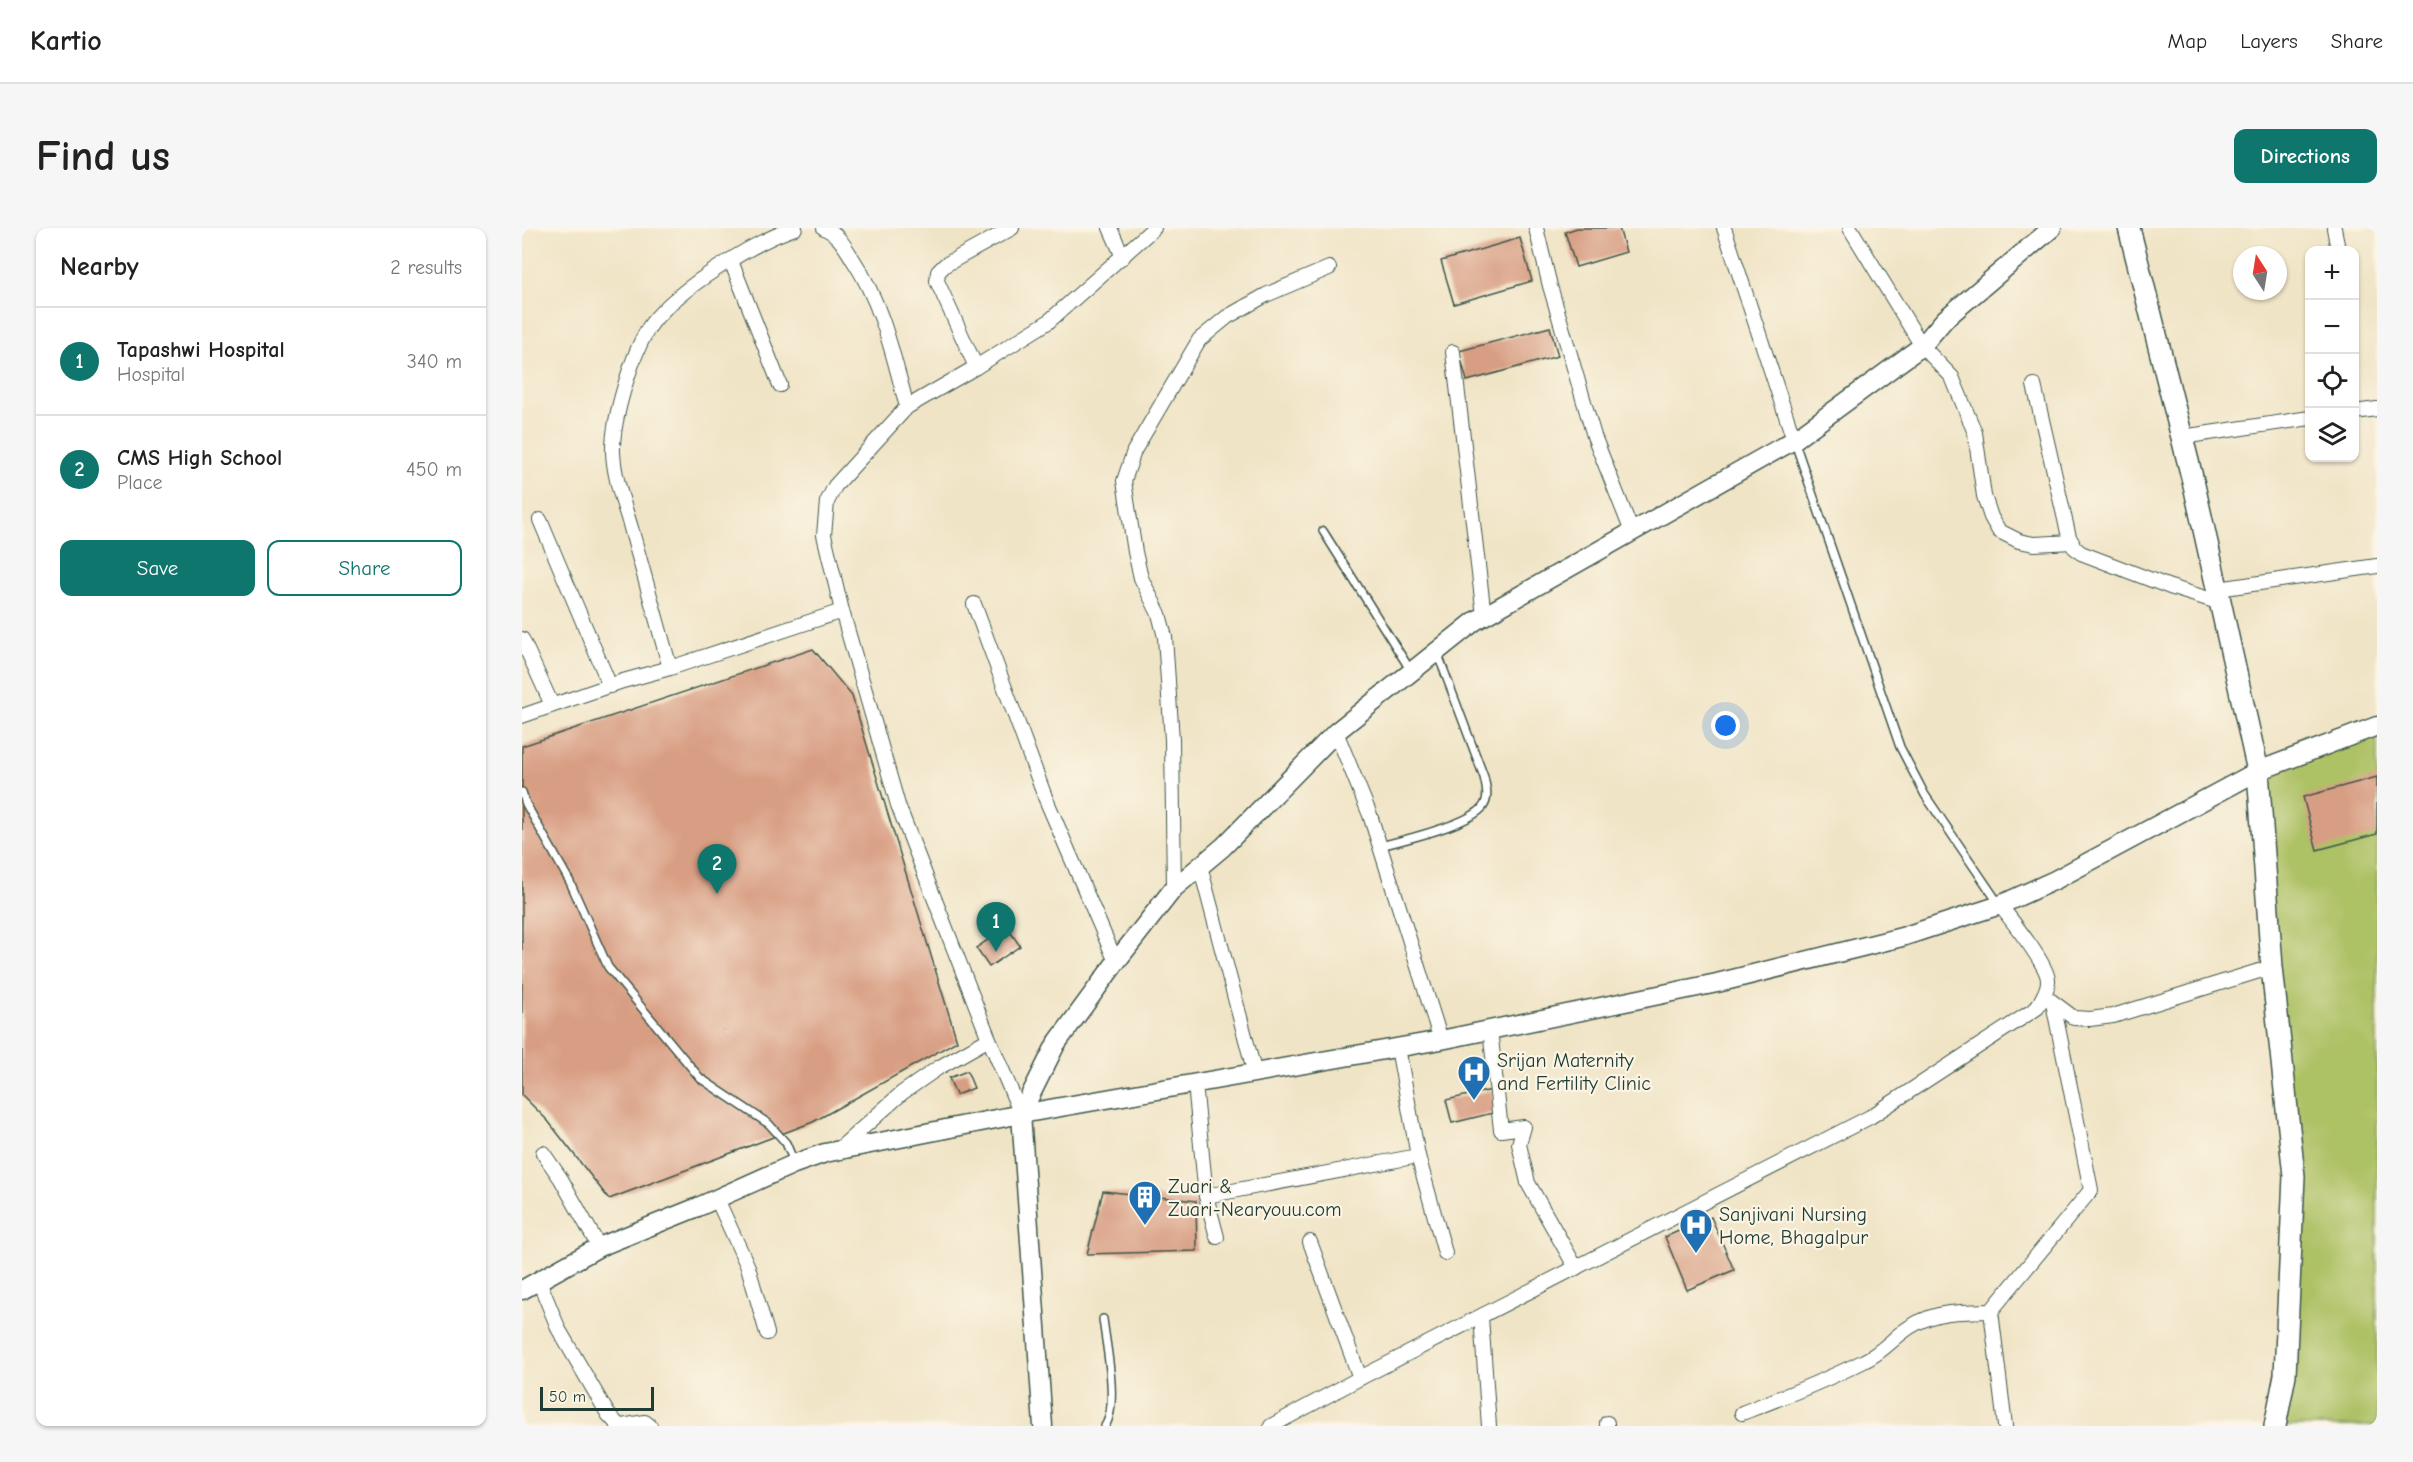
<!DOCTYPE html>
<html lang="en">
<head>
<meta charset="utf-8">
<style>
  :root { --surface:#fff; --page:#f6f6f6; --text:#222; --muted:#767676; --line:#e0e0e0; --accent:#0f766e }
  body { margin:0; font-family:"Comic Neue",sans-serif; background:var(--page); color:var(--text) }
  .controls { position:absolute; right:18px; top:18px; display:grid; overflow:hidden; border-radius:12px; box-shadow:0 2px 4px #0004 }
  .controls button { width:54px; height:54px; display:grid; place-items:center; padding:0; border:0; border-bottom:2px solid var(--line); background:var(--surface); color:var(--text); font:30px sans-serif }
  .compass { position:absolute; left:1711px; top:18px; width:54px; height:54px; border-radius:50%; background:var(--surface); box-shadow:0 2px 4px #0004; rotate:348deg }
  .scale { position:absolute; left:18px; bottom:15px; width:114px; box-sizing:border-box; padding-left:6px; border:3px solid #1f3d34; border-top:0; font-size:16px; line-height:21px; white-space:nowrap; color:#1f3d34; -webkit-text-stroke:4px #fcf5e5; paint-order:stroke }
  .you { position:absolute; left:1204px; top:498px; width:21px; height:21px; margin:-15px; border:4px solid #fff; border-radius:50%; background:#1a73e8; box-shadow:0 0 0 9px #1a73e833 }
  .badge { display:grid; place-items:center; width:39px; height:39px; border-radius:50%; background:var(--accent); color:#fff; font-size:20px; font-weight:700 }
  .pin { position:absolute; translate:-50% -50px; filter:drop-shadow(0 2px 3px #0008) }
  .pin::after { content:''; position:absolute; top:32px; width:21px; height:18px; background:inherit; clip-path:polygon(0 0,100% 0,50% 100%) }
  .list { margin:0; padding:0; list-style:none }
  h2 { display:flex; justify-content:space-between; align-items:center; height:78px; margin:0; padding:0 24px; font-size:26px }
  h2 small { font-size:20px; font-weight:400; color:var(--muted) }
  .list li { display:grid; grid-template-columns:39px 1fr auto; gap:18px; align-items:center; box-sizing:border-box; height:108px; padding:0 24px; border-top:2px solid var(--line) }
  .list b { display:block; font-size:22px; white-space:nowrap }
  .list p { margin:0; font-size:20px; white-space:nowrap; color:var(--muted) }
  .list em { font-size:20px; font-style:normal; color:var(--muted) }
  .actions { display:flex; gap:12px; padding:18px 24px }
  .actions a { flex:1; padding:14px 0; border:2px solid var(--accent); border-radius:12px; text-align:center; font-size:21px; color:var(--accent) }
  .actions .main { background:var(--accent); color:#fff }
  .icon { flex:none; width:33px; height:33px; fill:none; stroke:currentColor; stroke-width:2; stroke-linecap:round; stroke-linejoin:round }
  .map { position:relative; flex:none; width:1855px; height:1198px; overflow:hidden; border-radius:12px }
  header { display:flex; align-items:center; gap:36px; box-sizing:border-box; height:84px; padding:0 30px; background:var(--surface); border-bottom:2px solid var(--line) }
  header strong { font-size:28px }
  nav { display:flex; gap:33px; margin-inline-start:auto; font-size:21px }
  .intro { display:flex; align-items:center; justify-content:space-between; box-sizing:border-box; height:144px; padding:0 36px }
  h1 { margin:0; font-size:42px }
  .button { padding:15px 27px; border-radius:12px; background:var(--accent); color:#fff; font-size:21px; font-weight:700 }
  main { display:flex; gap:36px; padding:0 36px }
  aside { flex:1; background:var(--surface); border-radius:12px; box-shadow:0 2px 4px #0004 }
  .map>svg:first-child { display:block }
</style>
</head>
<body>
<header>
<strong>Kartio</strong>
<nav><a>Map</a><a>Layers</a><a>Share</a></nav>
</header>
<div class="intro"><h1>Find us</h1><a class="button">Directions</a></div>
<main>
<aside>
<h2>Nearby<small>2 results</small></h2>
<ul class="list">
<li><span class="badge">1</span><div><b>Tapashwi Hospital</b><p>Hospital</p></div><em>340 m</em></li>
<li><span class="badge">2</span><div><b>CMS High School</b><p>Place</p></div><em>450 m</em></li>
</ul>
<div class="actions"><a class="main">Save</a><a>Share</a></div>
</aside>
<div class="map">
<svg width="1855" height="1198" viewBox="0 0 1855 1198">
  <rect width="100%" height="100%" fill="#fcf5e5"/>
  <filter id="ink" filterUnits="userSpaceOnUse"><feTurbulence type="fractalNoise" baseFrequency=".0167" numOctaves="2"/><feDisplacementMap in="SourceGraphic" scale="12" xChannelSelector="R" yChannelSelector="G"/><feConvolveMatrix kernelMatrix="1 2 1 2 8 2 1 2 1" color-interpolation-filters="sRGB"/></filter>
  <filter id="wash" filterUnits="userSpaceOnUse"><feTurbulence type="fractalNoise" baseFrequency=".008" numOctaves="4" result="noise"/><feDisplacementMap in="SourceGraphic" scale="24" xChannelSelector="R" yChannelSelector="G"/><feGaussianBlur stdDeviation="1.35" result="paint"/><feColorMatrix in="noise" values="0 0 0 0 0 0 0 0 0 0 0 0 0 0 0 0 0 1.4 0 .05"/><feComposite in="paint" operator="in"/></filter>
  <g filter="url(#wash)">
    <rect width="100%" height="100%" fill="#f0e4c6"/>
    <polygon fill="#adc165" stroke="#667f4c" stroke-width="1.5" points="1855,501 1855,1198 1753,1198 1772,948 1736,543"/>
    <g id="blocks">
      <g fill="#d89e83">
        <polygon points="1055,0 1097,0 1104,24 1054,39 1043,4"/>
        <polygon points="998,10 1010,53 932,76 919,33"/>
        <polygon points="1028,99 1036,128 945,153 937,123"/>
        <polygon points="291,421 330,468 435,813 291,894 87,971 26,893 0,867 0,518"/>
        <polygon points="1855,549 1855,606 1795,622 1781,569"/>
        <polygon points="485,699 498,718 467,739 454,720"/>
        <polygon points="445,843 452,860 434,867 427,850"/>
        <polygon points="970,862 975,884 930,895 924,872"/>
        <polygon points="581,963 674,973 675,1023 565,1026"/>
        <polygon points="1189,989 1212,1042 1165,1062 1143,1009"/>
      </g>
    </g>
  </g>
  <g filter="url(#ink)">
    <use href="#blocks" fill-opacity="0" stroke="#3e564a" stroke-width="1.5"/>
    <g fill="none" stroke-linecap="round" stroke-linejoin="round">
      <defs>
        <g id="lane">
          <polyline points="1272,212 1378,519 1403,567 1477,676"/>
          <polyline points="801,303 889,443"/>
          <polyline points="0,564 4,576 48,654 86,739 178,850 247,896 264,915 272,934"/>
          <path d="M 858,618 C 882,612 945,597 960,580 C 968,571 964,559 962,549 L 915,424"/>
          <path d="M 581,1091 C 584,1117 597,1177 583,1198"/>
        </g>
        <g id="street">
          <path d="M 302,0 C 316,6 322,17 330,30 C 360,75 371,127 385,179"/>
          <polyline points="588,0 601,29"/>
          <polyline points="1014,0 1028,58 1072,208 1110,304"/>
          <polyline points="1202,0 1272,212"/>
          <polyline points="1328,0 1400,118 1430,149 1453,205 1462,268 1469,289 1477,303 1497,313 1512,316 1550,314"/>
          <polyline points="1812,0 1816,22"/>
          <polyline points="209,33 258,157"/>
          <polyline points="931,124 962,388"/>
          <polyline points="454,139 415,53 416,44 423,37 490,0"/>
          <polyline points="1512,157 1547,309 1552,319 1559,325 1648,359 1699,375"/>
          <polyline points="1832,184 1855,181"/>
          <polyline points="1660,209 1788,190"/>
          <polyline points="18,292 88,458"/>
          <polyline points="1696,361 1855,338"/>
          <polyline points="452,376 523,569 594,734"/>
          <polyline points="320,383 302,307 305,274 313,258 385,179 454,139 526,94 632,0"/>
          <polyline points="0,411 30,477"/>
          <path d="M 148,440 C 135,393 122,346 109,300 C 102,276 92,250 91,224 C 90,192 111,121 130,95 C 157,60 232,14 273,0"/>
          <polyline points="0,488 101,453 148,440 320,383 376,577 467,811 499,886"/>
          <polyline points="814,504 848,587 919,812"/>
          <polyline points="678,638 733,846"/>
          <polyline points="652,660 650,512 643,409 637,386 619,350 613,324 602,253 612,223 677,112 705,89 744,67 807,40"/>
          <polyline points="1528,772 1552,790 1568,791 1591,788 1750,739"/>
          <polyline points="968,801 979,902 1002,899 997,916 1006,955 1054,1040"/>
          <polyline points="876,820 896,928 923,1025"/>
          <polyline points="673,856 684,968 695,1009"/>
          <polyline points="316,922 380,865 416,840 467,811"/>
          <polyline points="21,925 39,951 77,1019"/>
          <polyline points="684,968 896,928"/>
          <polyline points="195,971 226,1039 245,1105"/>
          <polyline points="788,1014 838,1150"/>
          <polyline points="17,1053 37,1102 86,1186 97,1198"/>
          <polyline points="959,1089 967,1198"/>
          <path d="M 1220,1185 C 1261,1169 1303,1153 1342,1133 C 1357,1126 1366,1116 1378,1106 C 1408,1082 1433,1084 1469,1083"/>
          <polyline points="1085,1195 1085,1198"/>
          <polyline points="100,1198 123,1194 128,1198"/>
          <path d="M 749,1198 L 838,1150 L 1348,889 L 1515,780 C 1519,771 1526,763 1526,753 C 1527,738 1489,692 1478,677"/>
          <polyline points="1483,1198 1469,1083 1569,962 1531,775"/>
        </g>
        <g id="secondary">
          <polyline points="0,1062 77,1019 176,979 272,936 303,925 499,886 919,812 1195,755 1380,709 1478,677 1533,652 1736,543 1855,498"/>
          <polyline points="521,1198 499,886 534,816 594,734 652,660 701,619 814,504 953,393 1272,212 1400,118 1423,91 1530,0"/>
        </g>
        <polyline id="primary" points="1607,0 1672,257 1736,543 1750,739 1772,948 1763,1147 1753,1198"/>
      </defs>
      <use href="#lane" stroke="#3e564a" stroke-width="10"/>
      <use href="#street" stroke="#3e564a" stroke-width="16"/>
      <use href="#secondary" stroke="#3e564a" stroke-width="21"/>
      <use href="#primary" stroke="#3e564a" stroke-width="24"/>
      <use href="#lane" stroke="#fff" stroke-width="7"/>
      <use href="#street" stroke="#fff" stroke-width="14"/>
      <use href="#secondary" stroke="#fff" stroke-width="18"/>
      <use href="#primary" stroke="#fff" stroke-width="21"/>
    </g>
  </g>
  <defs>
    <symbol id="hospital-pin" viewBox="-11 -11 22 30"><path d="M0 17L-7.5 6A9.5 9.5 0 1 1 7.5 6Z" fill="#1f6fb2" stroke="#fcf5e5"/><path d="M-5-5h3v3.5h4V-5h3V5h-3V1.5h-4V5h-3Z" fill="#fff"/></symbol>
    <symbol id="building-pin" viewBox="-11 -11 22 30"><path d="M0 17L-7.5 6A9.5 9.5 0 1 1 7.5 6Z" fill="#1f6fb2" stroke="#fcf5e5"/><path d="M-4-6H4V6H1V3H-1V6H-4ZM-2.5-4.3h1.7v1.8h-1.7ZM.8-4.3h1.7v1.8H.8ZM-2.5-1h1.7V.8h-1.7ZM.8-1h1.7V.8H.8Z" fill="#fff"/></symbol>
  </defs>
  <g fill-rule="evenodd">
    <use href="#hospital-pin" x="933" y="825" width="38" height="52"/>
    <use href="#building-pin" x="604" y="950" width="38" height="52"/>
    <use href="#hospital-pin" x="1155" y="978" width="38" height="52"/>
  </g>
  <g text-anchor="middle" stroke-width="4.5" stroke-linejoin="round" paint-order="stroke">
    <g font-size="20" fill="#1f3d34" stroke="#fcf5e5" text-anchor="start">
      <text x="975" y="839">Srijan Maternity<tspan x="975" dy="23">and Fertility Clinic</tspan></text>
      <text x="646" y="965">Zuari &amp;<tspan x="646" dy="23">Zuari-Nearyouu.com</tspan></text>
      <text x="1197" y="993">Sanjivani Nursing<tspan x="1197" dy="23">Home, Bhagalpur</tspan></text>
    </g>
  </g>
</svg>
<div class="controls">
<button>+</button>
<button>−</button>
<button><svg class="icon" aria-label="locate" viewBox="0 0 24 24"><circle cx="12" cy="12" r="6"/><path d="M12 2v4M12 18v4M2 12h4M18 12h4"/></svg></button>
<button><svg class="icon" aria-label="layers" viewBox="0 0 24 24"><path d="M12 4l9 5-9 5-9-5zM3 14l9 5 9-5"/></svg></button>
</div>
<svg class="compass" viewBox="-18 -18 36 36"><path d="M0-13l5 13h-10z" fill="#e53935"/><path d="M0 13l5-13h-10z" fill="#767676"/></svg>
<div class="scale">50 m</div>
<div class="you"></div>
<div class="pin badge" style="left:474px;top:724px">1</div>
<div class="pin badge" style="left:195px;top:666px">2</div>
</div>
</main>
</body>
</html>
